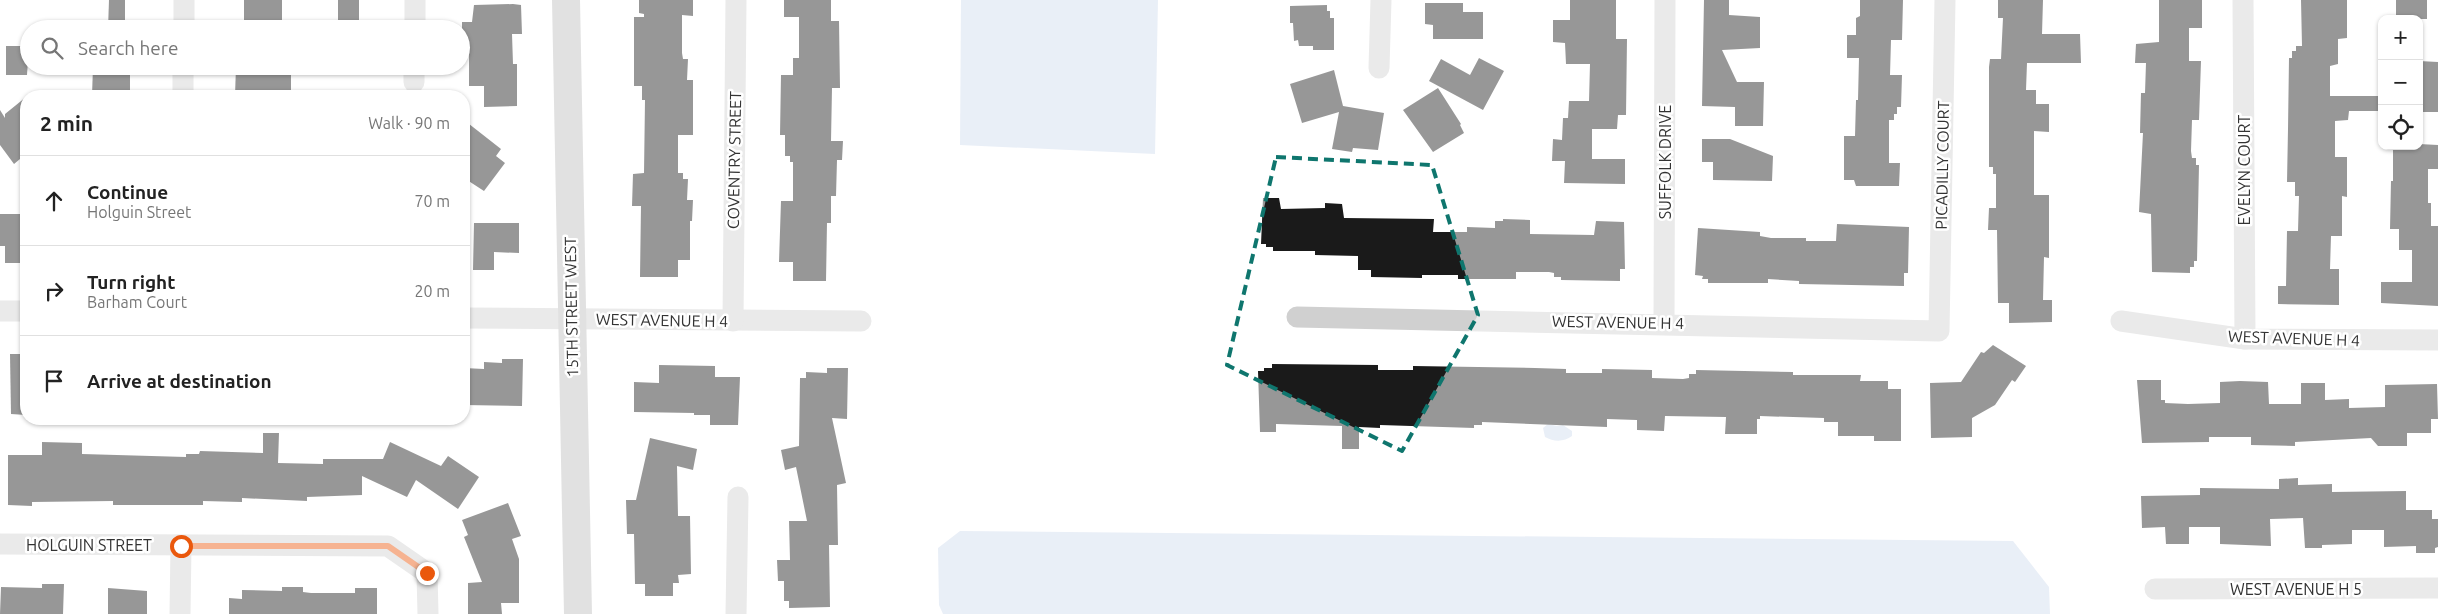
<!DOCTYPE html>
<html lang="en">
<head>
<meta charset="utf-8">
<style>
  :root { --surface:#fff; --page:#f6f6f6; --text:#222; --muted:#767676; --line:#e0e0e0 }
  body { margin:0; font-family:Ubuntu,sans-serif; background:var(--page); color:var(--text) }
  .controls { position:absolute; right:15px; top:15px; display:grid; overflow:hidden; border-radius:10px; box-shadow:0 1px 4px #0004 }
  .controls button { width:45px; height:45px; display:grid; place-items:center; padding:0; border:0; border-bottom:1px solid var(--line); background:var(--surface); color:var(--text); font:25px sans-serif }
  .stop { position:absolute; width:15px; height:15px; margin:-11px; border:4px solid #ea580c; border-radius:50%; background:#fff }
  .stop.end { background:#ea580c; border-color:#fff; box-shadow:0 1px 5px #0008 }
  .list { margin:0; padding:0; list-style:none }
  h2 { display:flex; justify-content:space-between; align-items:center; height:65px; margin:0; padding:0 20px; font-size:21px }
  h2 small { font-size:16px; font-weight:400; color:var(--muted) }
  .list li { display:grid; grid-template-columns:32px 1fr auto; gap:15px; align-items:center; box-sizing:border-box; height:90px; padding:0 20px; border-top:1px solid var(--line) }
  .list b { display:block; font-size:19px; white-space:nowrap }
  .list p { margin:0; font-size:16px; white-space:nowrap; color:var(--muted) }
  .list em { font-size:16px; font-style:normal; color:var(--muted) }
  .icon { flex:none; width:28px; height:28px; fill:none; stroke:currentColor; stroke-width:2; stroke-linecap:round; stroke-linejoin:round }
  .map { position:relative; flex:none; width:2438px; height:614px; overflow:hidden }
  .search { position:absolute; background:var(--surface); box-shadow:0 1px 4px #0004; left:20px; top:20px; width:450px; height:55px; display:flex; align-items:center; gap:12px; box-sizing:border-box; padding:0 18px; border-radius:28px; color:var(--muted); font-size:19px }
  .panel { position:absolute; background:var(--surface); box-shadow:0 1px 4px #0004; left:20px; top:90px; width:450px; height:335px; border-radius:20px }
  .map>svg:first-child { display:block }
</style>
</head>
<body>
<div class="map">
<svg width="2438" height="614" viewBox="0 0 2438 614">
  <rect width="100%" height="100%" fill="#fff"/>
  <g fill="#cfdbed">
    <polygon points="961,0 1158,0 1155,154 960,145"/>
    <path d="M 1548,424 L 1557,426 L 1563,425 L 1572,431 L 1572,436 C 1564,442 1554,442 1545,437 L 1543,428 Z"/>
    <polygon points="960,531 2013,541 2049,587 2050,614 943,614 939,605 938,548"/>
  </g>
  <g fill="#1a1a1a">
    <polygon points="109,0 125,0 125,29 108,29"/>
    <rect x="244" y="0" width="38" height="29"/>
    <rect x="338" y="0" width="21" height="29"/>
    <polygon points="639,0 693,0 693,16 682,15 682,53 683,59 688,59 687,80 693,80 693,135 678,135 678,173 683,173 683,179 688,179 687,200 693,200 692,221 690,221 690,260 678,260 678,277 640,277 641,206 632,206 633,174 644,173 645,100 642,100 642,86 634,86 634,17 644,17 644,14 639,13"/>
    <polygon points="784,0 831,0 831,21 839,21 840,88 832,88 831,141 843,141 842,160 837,160 836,196 831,196 831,223 827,223 826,281 793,281 793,262 779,262 781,201 793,201 793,162 790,162 790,156 785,156 785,135 780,135 781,75 793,75 793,58 799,58 799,17 784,17"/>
    <polygon points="1570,0 1616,0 1616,39 1627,39 1626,115 1618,115 1617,129 1592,129 1592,159 1625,159 1625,184 1564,183 1565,161 1552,161 1553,139 1562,140 1563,118 1568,118 1569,101 1589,101 1590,64 1566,64 1565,43 1553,42 1553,20 1570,20"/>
    <polygon points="1704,0 1729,0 1729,15 1760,17 1760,48 1722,50 1737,82 1764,82 1763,126 1735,126 1735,107 1702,106"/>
    <polygon points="1860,0 1903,0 1902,40 1891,40 1890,75 1902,75 1901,107 1897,107 1897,114 1894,114 1894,120 1889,120 1889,163 1900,163 1899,186 1856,186 1854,180 1844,180 1844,136 1855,136 1856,100 1858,100 1859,58 1847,58 1847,35 1856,35 1856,18 1860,16"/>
    <polygon points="1998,0 2043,0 2042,34 2080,34 2081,63 2027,63 2026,90 2036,90 2036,104 2049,104 2049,132 2034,131 2034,195 2049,195 2049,258 2044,257 2043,300 2052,300 2052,322 2009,323 2009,303 1998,303 1997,230 1988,230 1989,208 1996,208 1996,174 1993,174 1993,167 1989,167 1989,67 1990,59 2001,59 2003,18 1998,18"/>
    <polygon points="2159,0 2202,0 2202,28 2189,28 2189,61 2201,61 2199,120 2192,120 2191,151 2192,158 2196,158 2196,165 2199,165 2197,261 2194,261 2194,267 2190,267 2190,273 2152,272 2151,214 2139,212 2143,133 2140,133 2141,93 2145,93 2146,63 2135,63 2136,44 2159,42"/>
    <polygon points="2301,0 2347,0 2347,38 2338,39 2338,64 2330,66 2330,96 2382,96 2382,111 2349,111 2348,120 2335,121 2335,157 2347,157 2347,197 2342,196 2342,236 2331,236 2330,269 2339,269 2339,305 2278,304 2278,286 2286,286 2287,231 2298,231 2299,196 2295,196 2295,182 2287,182 2288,129 2289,58 2292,58 2292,51 2296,51 2296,46 2302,46"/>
    <rect x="2396" y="0" width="31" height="19"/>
    <polygon points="1425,3 1463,3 1463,12 1483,12 1483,39 1433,39 1433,25 1425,24"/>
    <polygon points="513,4 521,5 522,34 512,34 513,64 517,64 517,106 484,107 484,86 469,86 469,50 462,51 462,22 472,22 474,5"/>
    <polygon points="1327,5 1327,11 1330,11 1330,18 1334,18 1334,50 1313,50 1313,46 1299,46 1298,40 1294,41 1293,23 1290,23 1290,6"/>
    <polygon points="6,46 29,46 27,75 6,75"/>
    <polygon points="1479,58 1504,71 1483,110 1429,81 1441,59 1470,75"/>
    <polygon points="2419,61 2438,62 2438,112 2419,112"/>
    <polygon points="93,66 130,66 130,96 92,96"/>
    <polygon points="236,66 291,66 291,96 235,96"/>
    <polygon points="1334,70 1343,106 1384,113 1378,150 1353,148 1352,152 1332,149 1339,112 1302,123 1290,84"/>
    <polygon points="1438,88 1461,124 1460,125 1464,133 1433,152 1403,110"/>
    <polygon points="26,97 26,154 14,164 0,145 0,110 5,118 5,114"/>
    <polygon points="464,120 501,149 496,156 505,163 484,191 464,178"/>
    <polygon points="1702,139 1730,139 1773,156 1772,181 1713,180 1713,162 1702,162"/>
    <polygon points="2419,144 2438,145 2438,169 2428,169 2428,203 2431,203 2431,226 2438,226 2438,306 2381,303 2381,282 2412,282 2412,250 2399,250 2399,229 2390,229 2391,181 2393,181 2393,148 2419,146"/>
    <polygon points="1263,198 1279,198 1281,209 1325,208 1325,203 1342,204 1344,218 1434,219 1433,232 1467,232 1467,227 1495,228 1495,221 1503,221 1503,219 1530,220 1530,234 1594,235 1596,221 1624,222 1625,269 1620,269 1620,281 1561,280 1561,277 1554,277 1554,273 1549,272 1516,272 1516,279 1458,279 1458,275 1422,275 1422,278 1371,277 1371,270 1358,270 1358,256 1315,255 1315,251 1273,251 1273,247 1266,247 1266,244 1261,244"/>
    <polygon points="0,214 26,214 26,263 5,263 5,246 0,246"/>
    <polygon points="474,223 519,223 519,253 494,252 494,270 473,270"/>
    <polygon points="1837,224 1909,227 1908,273 1904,273 1904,286 1799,284 1799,281 1768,279 1768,283 1708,283 1708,279 1702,279 1703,276 1695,275 1698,228 1760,232 1760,236 1771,238 1806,238 1806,241 1836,241"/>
    <polygon points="1993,345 2026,366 2015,382 2012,380 1995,405 1972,418 1972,437 1931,438 1930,383 1961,382 1981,352 1984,353"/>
    <polygon points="10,354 26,354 26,415 11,414"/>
    <polygon points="502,359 523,359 522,406 464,405 464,368 484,369 484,362 502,363"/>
    <polygon points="1272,364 1378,365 1378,370 1413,370 1413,366 1535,368 1566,369 1566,373 1602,373 1602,369 1652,370 1652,378 1683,379 1689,378 1689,374 1696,374 1696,370 1793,372 1793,375 1861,375 1860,381 1888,381 1888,389 1901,389 1901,441 1874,441 1874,436 1838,436 1838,422 1824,422 1824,418 1760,416 1760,419 1757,419 1757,434 1725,434 1726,417 1665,416 1664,431 1637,430 1637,420 1607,419 1607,427 1482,422 1482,425 1474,425 1474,428 1380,425 1380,428 1359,427 1359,449 1342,449 1342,426 1276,424 1276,432 1260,432 1258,371 1264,371 1264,368 1272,368"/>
    <polygon points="659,365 715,366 715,377 740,377 738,425 710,425 710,415 694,415 694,413 634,412 634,382 659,383"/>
    <polygon points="827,368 848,368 847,419 832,418 846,483 837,485 838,545 829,545 830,607 789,608 789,601 784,601 784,581 778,581 777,560 790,560 789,521 807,521 796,467 785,470 781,450 799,446 800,378 806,378 806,372 827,373"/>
    <polygon points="2137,380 2161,380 2161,400 2165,400 2165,403 2188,404 2220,403 2220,382 2240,381 2268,382 2269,404 2301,404 2301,383 2325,383 2325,400 2349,399 2349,408 2385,407 2385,385 2437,384 2438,419 2431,419 2431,433 2407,433 2407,446 2378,446 2371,438 2295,442 2295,446 2251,445 2251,437 2209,437 2209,442 2142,443"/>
    <polygon points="263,433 279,433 278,463 323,464 323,459 383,459 390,442 441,466 448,456 479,477 458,509 416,480 407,497 362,476 362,495 307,497 307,501 242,498 242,502 203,501 203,505 113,505 113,501 32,502 32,506 8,505 8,455 42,455 42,442 82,443 82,454 186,457 186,454 199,454 200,451 263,453"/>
    <polygon points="650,438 697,449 693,470 677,466 678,516 690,516 691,574 678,575 679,583 673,583 673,596 645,596 645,584 635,584 634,534 627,534 626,500 636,500"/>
    <polygon points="2298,478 2298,485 2332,484 2332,492 2406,491 2406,510 2432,510 2432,519 2438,519 2438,547 2435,548 2435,553 2416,553 2416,546 2384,547 2384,530 2352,530 2352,544 2322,545 2322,548 2305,548 2303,518 2270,519 2271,546 2220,544 2220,527 2189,527 2189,544 2166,544 2165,527 2142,528 2141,496 2200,495 2200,488 2279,489 2279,479"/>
    <polygon points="508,503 521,536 512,539 519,559 519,603 501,603 502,614 468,614 468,583 482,582 464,537 468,535 462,520"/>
    <polygon points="42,584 64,584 63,614 0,614 1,587 42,588"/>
    <polygon points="282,587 303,587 303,592 311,593 355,593 355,588 377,588 377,614 229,614 229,598 242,599 242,590 282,591"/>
    <polygon points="108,588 147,591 147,614 108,614"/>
  </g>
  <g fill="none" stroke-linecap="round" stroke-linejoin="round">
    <g stroke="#d0d0d0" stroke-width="21">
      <polyline points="2243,0 2245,339"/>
      <polyline points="184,29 184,0"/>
      <polyline points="415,29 415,0"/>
      <polyline points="1379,68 1381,0"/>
      <polyline points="414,82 414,66"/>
      <polyline points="183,96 183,66"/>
      <polyline points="0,311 26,311"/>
      <polyline points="1297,317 1939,331 1945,0"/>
      <polyline points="464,318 861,321"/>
      <polyline points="733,321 736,0"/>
      <polyline points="2121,321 2245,339 2438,340"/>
      <polyline points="1664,323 1665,0"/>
      <polyline points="0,544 388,546 427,573 428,614"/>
      <polyline points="2155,589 2438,588"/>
      <polyline points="180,614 181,546"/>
      <polyline points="736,614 738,497"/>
    </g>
    <polyline stroke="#bdbdbd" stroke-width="28" points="566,0 578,614"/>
  </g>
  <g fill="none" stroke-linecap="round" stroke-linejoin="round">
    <polyline stroke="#ea580c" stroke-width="6" points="181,546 388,546 427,573"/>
  </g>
  <path d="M0 0H2438V614H0ZM 1276,157 L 1432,165 L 1478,315 L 1402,451 L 1227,365 Z" fill="#fff" fill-opacity=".55" fill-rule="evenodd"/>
  <path fill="none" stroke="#0f766e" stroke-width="4" stroke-dasharray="10 6" stroke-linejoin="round" d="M 1276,157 L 1432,165 L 1478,315 L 1402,451 L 1227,365 Z"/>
  <g text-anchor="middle" stroke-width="5" stroke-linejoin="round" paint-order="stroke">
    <g font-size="16" fill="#333" stroke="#fff">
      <text transform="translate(734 160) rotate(-89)" y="6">COVENTRY STREET</text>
      <text transform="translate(1665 162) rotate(-90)" y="6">SUFFOLK DRIVE</text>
      <text transform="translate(1942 165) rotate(-89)" y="6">PICADILLY COURT</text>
      <text transform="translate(2244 170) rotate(-90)" y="6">EVELYN COURT</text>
      <text transform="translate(571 307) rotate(-91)" y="6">15TH STREET WEST</text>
      <text transform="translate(662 320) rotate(1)" y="6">WEST AVENUE H 4</text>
      <text transform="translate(1618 322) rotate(1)" y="6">WEST AVENUE H 4</text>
      <text transform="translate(2294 338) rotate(2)" y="6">WEST AVENUE H 4</text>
      <text x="89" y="551">HOLGUIN STREET</text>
      <text x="2296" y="595">WEST AVENUE H 5</text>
    </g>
  </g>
</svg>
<div class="controls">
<button>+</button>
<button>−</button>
<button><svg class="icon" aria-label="locate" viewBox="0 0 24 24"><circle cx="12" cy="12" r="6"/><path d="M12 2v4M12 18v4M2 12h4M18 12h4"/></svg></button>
</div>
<div class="stop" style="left:181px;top:546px"></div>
<div class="stop end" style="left:427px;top:573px"></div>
<div class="search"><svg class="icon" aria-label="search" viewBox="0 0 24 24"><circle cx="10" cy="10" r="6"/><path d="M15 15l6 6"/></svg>Search here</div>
<section class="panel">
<h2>2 min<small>Walk · 90 m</small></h2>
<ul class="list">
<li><svg class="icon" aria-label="ahead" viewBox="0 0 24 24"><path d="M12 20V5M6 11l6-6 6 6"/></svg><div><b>Continue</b><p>Holguin Street</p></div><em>70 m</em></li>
<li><svg class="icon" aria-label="right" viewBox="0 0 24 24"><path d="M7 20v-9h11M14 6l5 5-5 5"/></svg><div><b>Turn right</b><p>Barham Court</p></div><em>20 m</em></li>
<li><svg class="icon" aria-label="arrive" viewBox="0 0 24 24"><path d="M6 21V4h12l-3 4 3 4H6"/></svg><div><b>Arrive at destination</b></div></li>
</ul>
</section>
</div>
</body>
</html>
